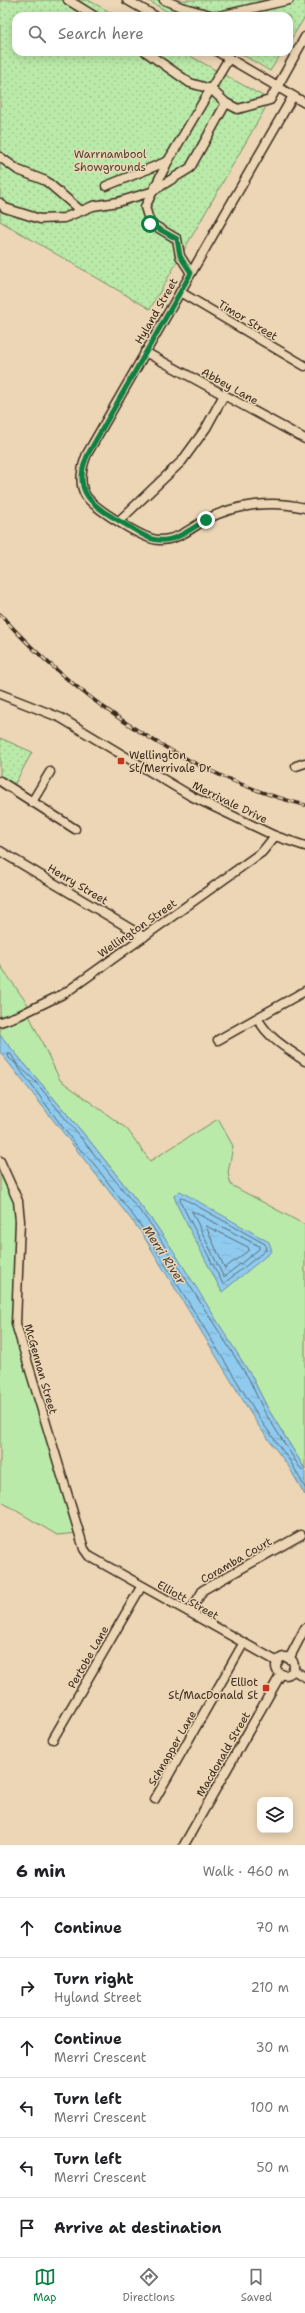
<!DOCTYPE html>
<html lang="en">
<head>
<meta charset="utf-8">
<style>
  :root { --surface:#fff; --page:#f2f2f2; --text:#202124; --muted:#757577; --line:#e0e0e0; --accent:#0b8043 }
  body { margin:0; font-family:"Shantell Sans",sans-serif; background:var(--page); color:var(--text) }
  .controls { position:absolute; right:12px; bottom:12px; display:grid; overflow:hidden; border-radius:8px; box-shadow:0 2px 10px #0003 }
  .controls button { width:36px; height:36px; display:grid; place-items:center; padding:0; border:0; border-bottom:1px solid var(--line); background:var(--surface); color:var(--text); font:20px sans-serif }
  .stop { position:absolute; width:12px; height:12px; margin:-9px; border:3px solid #0b8043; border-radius:50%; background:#fff }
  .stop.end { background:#0b8043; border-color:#fff; box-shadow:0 1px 4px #0008 }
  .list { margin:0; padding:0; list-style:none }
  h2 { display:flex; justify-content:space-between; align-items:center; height:52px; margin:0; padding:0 16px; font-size:17px }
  h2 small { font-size:13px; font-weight:400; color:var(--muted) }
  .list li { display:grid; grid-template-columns:26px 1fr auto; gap:12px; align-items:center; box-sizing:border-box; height:60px; padding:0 16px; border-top:1px solid var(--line) }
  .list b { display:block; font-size:15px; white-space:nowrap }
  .list p { margin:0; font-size:13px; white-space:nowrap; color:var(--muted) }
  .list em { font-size:13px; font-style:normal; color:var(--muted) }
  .icon { flex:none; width:22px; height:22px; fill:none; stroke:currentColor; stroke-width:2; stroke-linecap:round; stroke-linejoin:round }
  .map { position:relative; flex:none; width:305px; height:1845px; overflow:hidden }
  .search { position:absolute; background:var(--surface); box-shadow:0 2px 10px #0003; left:12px; right:12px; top:12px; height:44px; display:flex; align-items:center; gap:10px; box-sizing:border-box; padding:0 14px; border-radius:12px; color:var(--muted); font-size:15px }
  .sheet { height:412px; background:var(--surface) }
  nav { display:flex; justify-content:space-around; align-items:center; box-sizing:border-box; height:56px; border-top:1px solid var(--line); background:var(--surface); font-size:11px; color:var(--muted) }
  nav a { display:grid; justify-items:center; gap:2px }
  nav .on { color:var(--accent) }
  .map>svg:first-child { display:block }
</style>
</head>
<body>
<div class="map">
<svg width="305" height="1845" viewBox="0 0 305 1845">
  <defs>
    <pattern id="park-dots" width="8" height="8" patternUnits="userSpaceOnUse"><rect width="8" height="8" fill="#baeaa9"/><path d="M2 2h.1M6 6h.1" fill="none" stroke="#a1c991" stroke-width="1.8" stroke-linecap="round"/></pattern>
    <pattern id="water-ripples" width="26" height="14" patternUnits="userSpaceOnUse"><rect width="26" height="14" fill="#8fcbef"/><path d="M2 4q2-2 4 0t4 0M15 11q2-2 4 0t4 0" fill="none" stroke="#7caecc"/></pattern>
  </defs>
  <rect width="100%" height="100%" fill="#ecd6b5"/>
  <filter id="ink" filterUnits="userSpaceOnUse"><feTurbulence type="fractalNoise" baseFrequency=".025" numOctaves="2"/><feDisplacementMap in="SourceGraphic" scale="8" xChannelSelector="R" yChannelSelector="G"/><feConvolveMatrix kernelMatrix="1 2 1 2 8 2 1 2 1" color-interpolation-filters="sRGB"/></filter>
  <g filter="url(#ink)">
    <g fill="#baeaa9" stroke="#7a8a64">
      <polygon points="0,965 31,1009 27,1011 60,1080 127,1129 150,1161 218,1119 233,1146 228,1173 231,1185 305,1225 305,1469 268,1409 252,1377 155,1224 89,1140 0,1035"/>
      <polygon points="0,1161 18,1201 16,1309 79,1533 57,1535 0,1501"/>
    </g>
    <g fill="url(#park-dots)" stroke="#7a8a64">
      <polygon points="0,0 88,0 117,16 16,16 16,52 183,52 270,100 150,309 0,221"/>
      <polygon points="147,0 305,0 305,17 289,42 289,16 175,16"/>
      <polygon points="238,52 282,52 270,71"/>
      <polygon points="0,738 32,752 12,789 0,781"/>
    </g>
    <g fill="url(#water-ripples)" stroke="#6d8b9b">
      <polygon points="0,1035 89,1140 155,1224 173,1250 252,1377 268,1409 305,1469 305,1495 289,1467 258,1425 141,1232 0,1052"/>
      <polygon points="180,1191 269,1242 272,1251 222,1292 178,1207 174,1196"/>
    </g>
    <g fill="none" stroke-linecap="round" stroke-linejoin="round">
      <g stroke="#5d6a72" stroke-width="1">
        <polygon points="181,1197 265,1244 266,1250 223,1284 182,1205 180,1199"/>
        <polygon points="192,1211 259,1246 259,1249 224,1277"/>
        <polygon points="206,1226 248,1247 249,1250 225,1268"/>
        <polyline points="305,1471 300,1468 264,1411 249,1379 152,1226 35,1081 16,1063 11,1054 8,1054 9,1058 15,1063 76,1145 94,1164 144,1230 262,1422 292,1464 305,1488"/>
      </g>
      <defs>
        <g id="minor">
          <polyline points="68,0 94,16"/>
          <polyline points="127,0 155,16"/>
          <polyline points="164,0 181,7 214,16"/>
          <polyline points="219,16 289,0"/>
          <polyline points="146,52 190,83 211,89 226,103 238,109 270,100 305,37"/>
          <polyline points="218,52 305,103"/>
          <path d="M 293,96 L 87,454 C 82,466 78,484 86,496 C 94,508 145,541 160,540 C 179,540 192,527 207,519 C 237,504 273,500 305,508"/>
          <polyline points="0,157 18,170 46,181 81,211"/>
          <polyline points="106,186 168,161"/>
          <polyline points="0,203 5,208 40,219 64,218 93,206 118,202 151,192 190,168 226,103"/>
          <polyline points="191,273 180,256 177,239 150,223 145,207 168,161 229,58"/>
          <polyline points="180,292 305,366"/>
          <polyline points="145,352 305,439"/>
          <polyline points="119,521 182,461 206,428 224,395"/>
          <polyline points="0,694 61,718 191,796 275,836 305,846"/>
          <polyline points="296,766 305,763"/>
          <polyline points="0,781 75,829"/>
          <polyline points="32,802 50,772"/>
          <polyline points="0,851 144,937"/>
          <path d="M 258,1019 C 268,1038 288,1049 305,1061"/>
          <polyline points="0,1022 20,1015 65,993 262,852 275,836"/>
          <polyline points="218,1040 305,991"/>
          <polyline points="0,1161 18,1201 20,1221 16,1324 84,1549 89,1556 278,1662"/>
          <polyline points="190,1612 203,1590 301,1535"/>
          <circle cx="285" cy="1666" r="9"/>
          <polyline points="289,1659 305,1628"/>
          <polyline points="293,1670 305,1677"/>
          <polyline points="53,1739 141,1587"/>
          <polyline points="155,1799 243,1644"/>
          <polyline points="184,1845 281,1674"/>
        </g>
      </defs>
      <use href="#minor" stroke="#3b2a1e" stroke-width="11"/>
      <use href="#minor" stroke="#ecd6b5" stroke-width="8"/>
      <defs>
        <path id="rail" d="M 0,614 C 76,700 193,777 305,805"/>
      </defs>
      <use href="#rail" stroke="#3b2a1e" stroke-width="3.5"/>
      <use href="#rail" stroke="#ecd6b5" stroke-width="2" stroke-dasharray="6" stroke-linecap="butt"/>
    </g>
  </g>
  <g fill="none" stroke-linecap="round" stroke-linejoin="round" filter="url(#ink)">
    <path stroke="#0b8043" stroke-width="5" d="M 150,224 L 177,239 L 180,256 L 191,273 L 88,454 C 69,495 97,508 128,526 C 137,531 148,540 159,540 C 176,542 192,528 206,520"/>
  </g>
  <g fill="#c8321e" stroke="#ecd6b5" stroke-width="1.5">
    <rect x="117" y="757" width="8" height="8" rx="2"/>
    <rect x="262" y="1684" width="8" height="8" rx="2"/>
  </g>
  <g text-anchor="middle" stroke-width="3" stroke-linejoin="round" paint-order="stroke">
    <g font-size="11" fill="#4e4733" stroke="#ecd6b5">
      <text x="110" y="158">Warrnambool<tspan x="110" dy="13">Showgrounds</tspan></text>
    </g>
    <g font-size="11" fill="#3b2a1e" stroke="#ecd6b5">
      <text transform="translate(156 311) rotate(-60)" y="4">Hyland Street</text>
      <text transform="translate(248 320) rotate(31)" y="4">Timor Street</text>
      <text transform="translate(230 386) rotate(29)" y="4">Abbey Lane</text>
      <text transform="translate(230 802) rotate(26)" y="4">Merrivale Drive</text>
      <text transform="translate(78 884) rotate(31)" y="4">Henry Street</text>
      <text transform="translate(137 928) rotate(-35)" y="4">Wellington Street</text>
      <text transform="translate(41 1369) rotate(74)" y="4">McGennan Street</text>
      <text transform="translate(236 1560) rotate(-30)" y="4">Coramba Court</text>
      <text transform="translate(188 1600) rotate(29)" y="4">Elliott Street</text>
      <text transform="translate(88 1657) rotate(-60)" y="4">Pertobe Lane</text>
      <text transform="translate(172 1748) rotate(-60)" y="4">Schnapper Lane</text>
      <text transform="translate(223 1754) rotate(-60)" y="4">Macdonald Street</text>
    </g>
    <g font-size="11" fill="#3b2a1e" stroke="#ecd6b5" text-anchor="start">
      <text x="129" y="759">Wellington<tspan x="129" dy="13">St/Merrivale Dr</tspan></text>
      <text x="258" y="1686" text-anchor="end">Elliot<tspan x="258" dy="13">St/MacDonald St</tspan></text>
    </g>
    <g font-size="12" font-style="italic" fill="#48423d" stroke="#ecd6b5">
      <text transform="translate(164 1255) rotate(57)" y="4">Merri River</text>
    </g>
  </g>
</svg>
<div class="controls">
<button><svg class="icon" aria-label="layers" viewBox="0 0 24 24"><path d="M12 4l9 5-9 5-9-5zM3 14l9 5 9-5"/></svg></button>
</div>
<div class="stop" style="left:150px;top:224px"></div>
<div class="stop end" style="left:206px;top:520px"></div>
<div class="search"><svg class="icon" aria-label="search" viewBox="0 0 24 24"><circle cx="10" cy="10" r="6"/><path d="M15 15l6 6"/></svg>Search here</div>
</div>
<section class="sheet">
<h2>6 min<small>Walk · 460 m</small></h2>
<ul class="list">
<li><svg class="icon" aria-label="ahead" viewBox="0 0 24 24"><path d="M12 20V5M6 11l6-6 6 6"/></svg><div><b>Continue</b></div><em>70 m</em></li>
<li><svg class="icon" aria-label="right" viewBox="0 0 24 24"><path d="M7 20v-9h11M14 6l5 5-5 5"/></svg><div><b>Turn right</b><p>Hyland Street</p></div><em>210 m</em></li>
<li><svg class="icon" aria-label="ahead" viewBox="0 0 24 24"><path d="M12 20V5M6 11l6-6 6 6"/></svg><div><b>Continue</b><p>Merri Crescent</p></div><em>30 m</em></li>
<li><svg class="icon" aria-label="left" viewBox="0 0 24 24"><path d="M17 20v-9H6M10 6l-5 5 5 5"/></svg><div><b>Turn left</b><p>Merri Crescent</p></div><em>100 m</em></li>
<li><svg class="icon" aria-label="left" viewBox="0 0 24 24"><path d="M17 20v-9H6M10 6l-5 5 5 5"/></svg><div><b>Turn left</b><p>Merri Crescent</p></div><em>50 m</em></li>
<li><svg class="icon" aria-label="arrive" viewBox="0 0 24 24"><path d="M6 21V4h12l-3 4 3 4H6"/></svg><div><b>Arrive at destination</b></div></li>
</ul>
</section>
<nav>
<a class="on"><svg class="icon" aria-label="map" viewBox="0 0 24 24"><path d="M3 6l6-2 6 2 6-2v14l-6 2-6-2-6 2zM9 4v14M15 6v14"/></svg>Map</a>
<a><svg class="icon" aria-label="directions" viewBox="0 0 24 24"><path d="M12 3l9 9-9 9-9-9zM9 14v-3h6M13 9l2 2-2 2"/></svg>Directions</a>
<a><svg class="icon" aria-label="saved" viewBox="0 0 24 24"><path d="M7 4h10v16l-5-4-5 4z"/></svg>Saved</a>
</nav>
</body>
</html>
